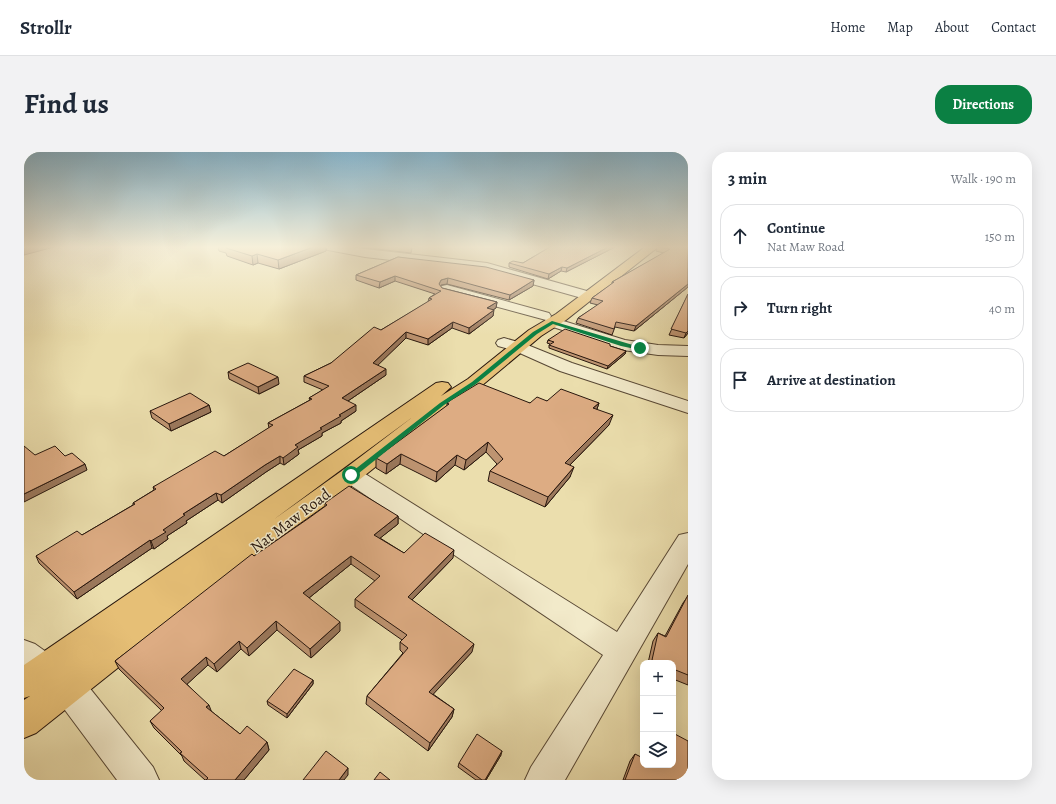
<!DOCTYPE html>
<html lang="en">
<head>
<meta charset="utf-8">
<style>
  :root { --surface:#fff; --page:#f2f2f3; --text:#1f2937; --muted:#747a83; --line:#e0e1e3; --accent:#0b8043 }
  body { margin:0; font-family:Alegreya,serif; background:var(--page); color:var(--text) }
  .controls { position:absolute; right:12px; bottom:12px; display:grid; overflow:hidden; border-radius:8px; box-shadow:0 4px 16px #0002 }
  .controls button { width:36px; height:36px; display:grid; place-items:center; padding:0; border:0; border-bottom:1px solid var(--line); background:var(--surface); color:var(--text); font:20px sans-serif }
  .stop { position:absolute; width:12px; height:12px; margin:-9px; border:3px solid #0b8043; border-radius:50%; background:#fff }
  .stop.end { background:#0b8043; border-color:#fff; box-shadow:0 1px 4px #0008 }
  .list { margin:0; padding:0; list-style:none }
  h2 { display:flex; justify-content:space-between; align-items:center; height:52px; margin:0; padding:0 16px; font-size:17px }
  h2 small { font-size:13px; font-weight:400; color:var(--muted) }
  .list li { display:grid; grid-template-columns:26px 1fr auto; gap:12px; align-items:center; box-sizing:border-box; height:64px; margin:0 8px 8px; padding:0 8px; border:1px solid var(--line); border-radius:16px }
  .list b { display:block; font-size:15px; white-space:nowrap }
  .list p { margin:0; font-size:13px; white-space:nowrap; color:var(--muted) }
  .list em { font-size:13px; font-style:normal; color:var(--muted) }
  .icon { flex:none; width:22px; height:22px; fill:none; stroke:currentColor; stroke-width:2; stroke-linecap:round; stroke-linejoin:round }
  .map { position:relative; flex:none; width:664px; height:628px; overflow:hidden; border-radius:16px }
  header { display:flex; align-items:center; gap:24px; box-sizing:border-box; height:56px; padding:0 20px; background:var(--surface); border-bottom:1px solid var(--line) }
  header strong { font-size:19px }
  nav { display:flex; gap:22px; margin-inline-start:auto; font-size:14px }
  .intro { display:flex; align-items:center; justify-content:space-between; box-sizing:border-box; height:96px; padding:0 24px }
  h1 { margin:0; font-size:28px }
  .button { padding:10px 18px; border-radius:16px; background:var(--accent); color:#fff; font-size:14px; font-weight:700 }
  main { display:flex; gap:24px; padding:0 24px }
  aside { flex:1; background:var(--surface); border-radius:16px; box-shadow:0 4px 16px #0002 }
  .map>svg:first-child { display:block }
</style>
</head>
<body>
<header>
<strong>Strollr</strong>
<nav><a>Home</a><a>Map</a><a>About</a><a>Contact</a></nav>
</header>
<div class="intro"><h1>Find us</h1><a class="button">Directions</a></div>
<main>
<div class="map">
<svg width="664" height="628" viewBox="0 0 664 628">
  <rect width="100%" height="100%" fill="#ebdead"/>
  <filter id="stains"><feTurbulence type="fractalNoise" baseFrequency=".005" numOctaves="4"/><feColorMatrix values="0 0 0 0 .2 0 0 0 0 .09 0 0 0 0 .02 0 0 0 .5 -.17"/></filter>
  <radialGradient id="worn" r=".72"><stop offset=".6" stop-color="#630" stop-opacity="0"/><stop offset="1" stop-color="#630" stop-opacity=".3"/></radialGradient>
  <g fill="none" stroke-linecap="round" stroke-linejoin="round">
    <defs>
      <g id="minor">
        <polygon points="298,95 324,95 463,111 570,141 572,144 570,147 565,148 462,119 341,105 304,98 300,97"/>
        <polygon points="423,133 525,161 527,164 526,166 533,167 601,188 634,193 664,194 664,204 634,203 599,198 523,173 520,170 522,168 418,140 416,137 418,134"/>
        <polygon points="480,186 501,192 548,211 664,249 664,261 536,219 489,198 474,194 472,191 474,188"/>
        <polygon points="327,316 335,318 593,480 655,383 664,381 664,412 541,628 501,628 507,615 579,503 319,328 316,323 319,318"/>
        <polygon points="0,488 11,492 56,524 129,615 135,628 93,628 32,546 0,520"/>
      </g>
      <path id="primary" d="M 621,95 L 634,95 L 542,168 L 517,184 L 456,235 L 425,256 L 335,328 L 194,436 L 12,581 L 0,586 L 0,548 L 6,544 L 0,546 L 0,513 L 412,231 L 418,230 L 424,231 L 427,235 L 417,244 L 444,227 L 505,178 L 532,162 ZM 390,264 L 319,318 L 249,368 Z"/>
    </defs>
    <use href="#minor" stroke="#584835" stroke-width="2"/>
    <use href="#primary" stroke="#27160d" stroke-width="2"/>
    <use href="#minor" fill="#f2eaca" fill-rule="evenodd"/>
    <use href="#primary" fill="#e6bf76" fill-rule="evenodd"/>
  </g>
  <g fill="#be9471" stroke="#27160d">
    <polygon points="194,95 302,95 302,99 255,117 234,111 229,113 203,104 202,101 195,99"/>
    <polygon points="337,95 388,95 387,101"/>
    <polygon points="526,95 591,95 542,120 537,119 524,127 485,115 485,111 499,111"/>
    <polygon points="633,95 664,95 664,135 610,179 591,175 588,183 552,171 554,166 574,153 566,151 568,146 588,132 588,130 640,101 632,99"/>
    <polygon points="374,105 510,128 509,134 485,148 423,132 417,133 416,134 418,136 473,150 472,156 469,158 469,164 445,182 428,176 404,193 382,186 353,213 362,223 324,249 332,259 317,269 317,271 298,281 298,284 274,298 275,302 260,313 256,311 242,320 198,351 194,348 162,369 163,371 143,384 144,387 130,397 128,396 53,447 15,411 12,404 58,383 109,353 109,351 130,338 129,335 200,304 245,276 244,271 286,248 285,246 299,238 280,230 280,224 307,211 357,178 404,150 405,146 411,142 371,129 355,136 332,128 332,123"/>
    <polygon points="664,142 664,181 660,186 645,183"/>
    <polygon points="524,188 586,194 602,199 601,202 583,217 525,196 525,193 526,192 523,191"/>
    <polygon points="204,220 255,232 235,242 205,227"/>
    <polygon points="523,249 575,251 573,257 585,273 546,313 546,325 521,355 464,329 466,319 473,312 462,300 440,318 431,313 412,330 376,312 362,322 352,316 352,306 423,254 423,251 506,251"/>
    <polygon points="185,253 187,260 147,279 128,266 126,259"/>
    <polygon points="301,351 374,364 374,372 356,386 380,401 429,406 388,448 448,500 409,542 430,557 428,565 404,599 342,552 343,544 379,501 376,498 376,490 378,488 331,455 331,447 351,429 327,412 285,446 316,479 287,506 253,478 225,504 217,497 193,520 184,513 163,532 187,559 216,582 243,590 245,598 220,628 181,628 160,609 158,604 130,576 126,569 138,559 95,517 91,509 230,404 301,354"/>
    <polygon points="664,444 664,533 649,527 649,511 624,511 629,489 634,481 641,484 659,451"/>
    <polygon points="289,528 289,532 263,566 244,553 243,549"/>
    <polygon points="664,589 664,628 599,628 606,609 611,602 619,613"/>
    <polygon points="477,603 462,628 452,628 434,615 435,611"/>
  </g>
  <g fill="#9b785c" stroke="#27160d">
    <polygon points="4,95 30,95 0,103 0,96"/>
    <polygon points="289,95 302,95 302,99 255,117 254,108"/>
    <polygon points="584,95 591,95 542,120 543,116"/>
    <polygon points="233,102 234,111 229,113 228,104"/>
    <polygon points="538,115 537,119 524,127 525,122"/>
    <polygon points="371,124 371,129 355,136 356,130"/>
    <polygon points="424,126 423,132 417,133 415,138 415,132 417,128"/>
    <polygon points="510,128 509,134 485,148 486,143"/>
    <polygon points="664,132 664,135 610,179 612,174"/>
    <polygon points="473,150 472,156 462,162 463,156"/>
    <polygon points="470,158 469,164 445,182 445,176"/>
    <polygon points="429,170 428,176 404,193 404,187"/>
    <polygon points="664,179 664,181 660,186 662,181"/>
    <polygon points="382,180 382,186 349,218 349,211"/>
    <polygon points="602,199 601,202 583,217 584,214"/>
    <polygon points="362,217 362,223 318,253 318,246"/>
    <polygon points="254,225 255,232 235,242 234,235"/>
    <polygon points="575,251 572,260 569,256"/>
    <polygon points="185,253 187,260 147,279 145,272"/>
    <polygon points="332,253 332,259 317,269 317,271 298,281 298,284 274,298 275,302 260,313 259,306 271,293 315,263"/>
    <polygon points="589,263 585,273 538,321 541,311"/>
    <polygon points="464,290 462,300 440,318 442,308"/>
    <polygon points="377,302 376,312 362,322 363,312"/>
    <polygon points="433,303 431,313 412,330 413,320"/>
    <polygon points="256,304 256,311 242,320 198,351 197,343 241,313"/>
    <polygon points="61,312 63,318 0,350 0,342"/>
    <polygon points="550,315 546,325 521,355 524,345"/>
    <polygon points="192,341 194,348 162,369 163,371 143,384 144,387 130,397 127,389 139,378 159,362"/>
    <polygon points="374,364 374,372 350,391 350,383"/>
    <polygon points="126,388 128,396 53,447 50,440"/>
    <polygon points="430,398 429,406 383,453 384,445"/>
    <polygon points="327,404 327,412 280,450 279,441"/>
    <polygon points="252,469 253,478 225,504 223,496"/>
    <polygon points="316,470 316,479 287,506 286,497"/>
    <polygon points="215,489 217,497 193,520 190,512"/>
    <polygon points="450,492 448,500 404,548 405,540"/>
    <polygon points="182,505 184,513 160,535 157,527"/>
    <polygon points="289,528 289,532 263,566 263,562"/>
    <polygon points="185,553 188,561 182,555"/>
    <polygon points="430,557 428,565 404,599 406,591"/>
    <polygon points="243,590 245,598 220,628 211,628"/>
    <polygon points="478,599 477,603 462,628 461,628"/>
    <polygon points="324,616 324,623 320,628 315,628"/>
  </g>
  <g fill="#ddac83" stroke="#27160d">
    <polygon points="204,95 289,95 254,108 233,102 228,104 202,96"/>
    <polygon points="526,95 584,95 543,116 538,115 525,122 485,111 489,109 499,111"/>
    <polygon points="634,95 664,95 664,132 612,174 592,170 590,177 554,166 579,149 568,146 590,130 588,130 646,97"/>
    <polygon points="374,105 462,115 510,128 486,143 424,126 417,128 415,132 418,136 473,150 463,156 470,158 445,176 429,170 404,187 382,180 349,211 362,217 318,246 332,253 315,263 317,264 296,276 298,277 271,293 274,295 259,306 256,304 241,313 197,343 192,341 159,362 161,363 139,378 142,380 127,389 126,388 50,440 12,404 53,379 58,383 111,352 109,351 132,337 129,335 191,299 200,304 249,273 244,271 288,247 285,246 305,234 280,224 307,211 350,175 357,178 408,147 405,146 417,139 371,124 356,130 332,123"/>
    <polygon points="664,142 664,179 662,181 647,177"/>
    <polygon points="541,177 586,192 586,194 602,199 584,214 525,193 530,190 524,188"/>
    <polygon points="224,211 254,225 234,235 204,220"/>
    <polygon points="455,231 506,251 513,245 523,249 537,237 575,251 569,256 589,263 541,311 550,315 524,345 466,319 479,307 464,290 442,308 433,303 413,320 377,302 363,312 352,306 425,252 423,251 427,248"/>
    <polygon points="166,241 185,253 145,272 126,259"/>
    <polygon points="0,294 11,303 31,294 41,304 48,301 61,312 0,342"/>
    <polygon points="325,334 374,364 350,383 380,401 401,381 430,398 384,445 450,492 405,540 430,557 406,591 343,544 384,496 376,490 383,483 331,447 356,424 327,404 279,441 316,470 286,497 252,469 223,496 215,489 190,512 182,505 157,527 185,553 182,555 216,582 223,574 243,590 211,628 182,628 184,626 156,601 158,600 126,569 140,556 91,509 228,402 230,404 285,366 303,353 301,351"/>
    <polygon points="664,444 664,523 649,517 649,511 635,511 628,508 634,481 642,485 664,443"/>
    <polygon points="270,517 289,528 263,562 243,549"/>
    <polygon points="649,581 664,589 664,625 663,624 662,628 601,628 611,602 619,606 619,613 649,613"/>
    <polygon points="453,582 478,599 461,628 458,628 435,611"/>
    <polygon points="302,599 324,616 315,628 279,628"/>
    <polygon points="356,620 366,628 350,628"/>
  </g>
  <linearGradient id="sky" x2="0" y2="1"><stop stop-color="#88b7cf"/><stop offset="0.52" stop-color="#f6f0da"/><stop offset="1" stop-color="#f6f0da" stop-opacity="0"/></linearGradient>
  <rect width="664" height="183" fill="url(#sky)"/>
  <polygon fill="#0b8043" points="528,169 619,196 616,198 597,194 529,172 513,182 452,232 420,253 330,325 325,325 325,322 416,251 448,230 509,180"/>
  <g text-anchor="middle" stroke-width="3" stroke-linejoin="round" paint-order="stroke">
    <g font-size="16" fill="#27160d" stroke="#f2eaca">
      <text transform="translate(266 368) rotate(-37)" y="6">Nat Maw Road</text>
    </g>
  </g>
  <rect width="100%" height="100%" filter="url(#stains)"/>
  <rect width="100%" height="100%" fill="url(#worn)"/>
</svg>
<div class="controls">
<button>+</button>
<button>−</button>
<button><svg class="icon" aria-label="layers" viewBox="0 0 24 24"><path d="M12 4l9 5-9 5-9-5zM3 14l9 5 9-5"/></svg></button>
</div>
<div class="stop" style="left:327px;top:323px"></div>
<div class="stop end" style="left:616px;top:196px"></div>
</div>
<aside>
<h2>3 min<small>Walk · 190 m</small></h2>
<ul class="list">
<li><svg class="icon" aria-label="ahead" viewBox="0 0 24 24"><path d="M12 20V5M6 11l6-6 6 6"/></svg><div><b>Continue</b><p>Nat Maw Road</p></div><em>150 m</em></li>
<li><svg class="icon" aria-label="right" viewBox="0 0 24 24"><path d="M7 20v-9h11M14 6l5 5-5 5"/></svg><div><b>Turn right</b></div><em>40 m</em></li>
<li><svg class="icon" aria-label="arrive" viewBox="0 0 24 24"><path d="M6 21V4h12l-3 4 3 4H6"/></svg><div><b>Arrive at destination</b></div></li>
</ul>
</aside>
</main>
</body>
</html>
